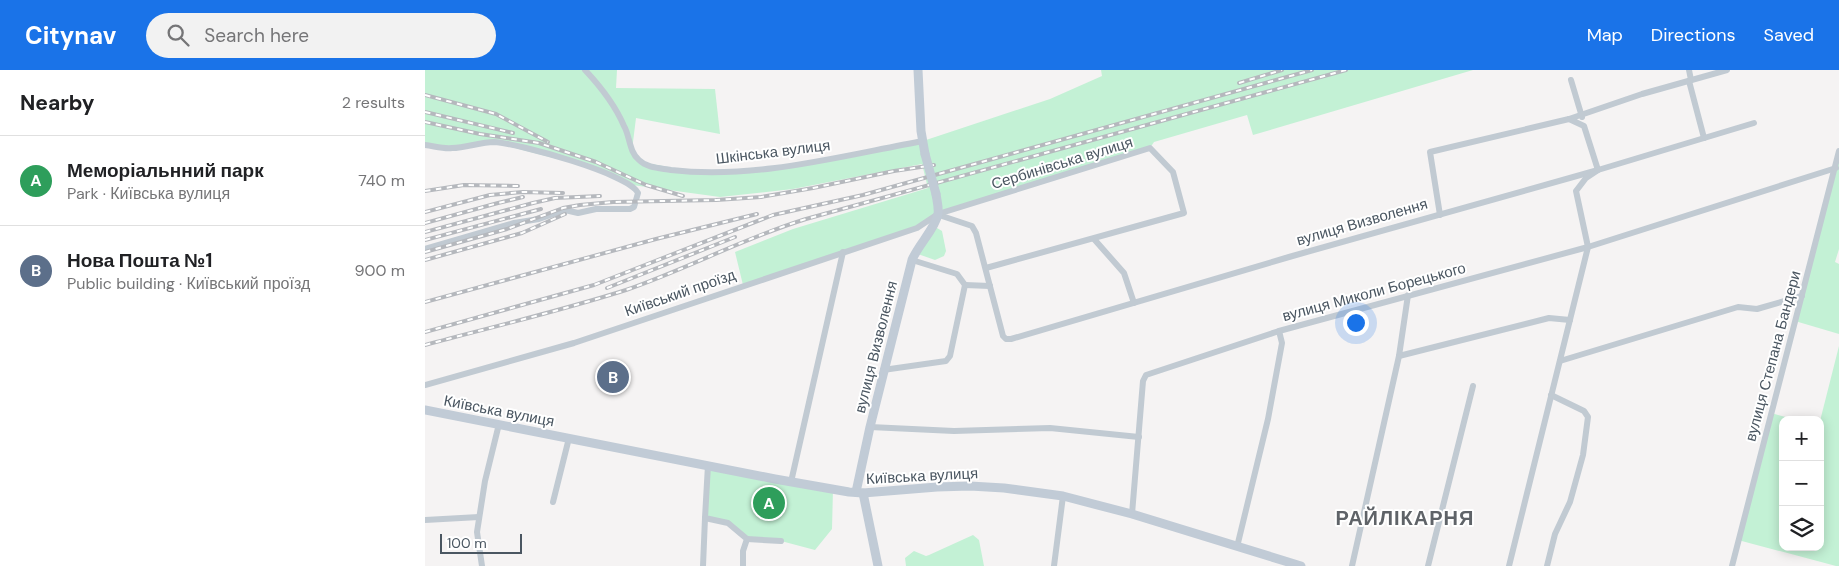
<!DOCTYPE html>
<html lang="en">
<head>
<meta charset="utf-8">
<style>
  :root { --surface:#fff; --page:#f2f2f2; --text:#202124; --muted:#757577; --line:#e0e0e0; --accent:#1a73e8 }
  body { margin:0; font-family:"DM Sans",sans-serif; background:var(--page); color:var(--text) }
  .controls { position:absolute; right:15px; bottom:15px; display:grid; overflow:hidden; border-radius:10px; box-shadow:0 2px 12px #0003 }
  .controls button { width:45px; height:45px; display:grid; place-items:center; padding:0; border:0; border-bottom:1px solid var(--line); background:var(--surface); color:var(--text); font:25px sans-serif }
  .scale { position:absolute; left:15px; bottom:12px; width:82px; box-sizing:border-box; padding-left:5px; border:2px solid #4a5661; border-top:0; font-size:14px; line-height:18px; white-space:nowrap; color:#4a5661; -webkit-text-stroke:4px #fff; paint-order:stroke }
  .you { position:absolute; left:930px; top:252px; width:18px; height:18px; margin:-12px; border:4px solid #fff; border-radius:50%; background:#1a73e8; box-shadow:0 0 0 8px #1a73e833 }
  .badge { display:grid; place-items:center; width:32px; height:32px; border-radius:50%; background:var(--accent); color:#fff; font-size:16px; font-weight:700 }
  .pin { position:absolute; translate:-50% -50%; border:2px solid #fff; box-shadow:0 1px 5px #0006 }
  .list { margin:0; padding:0; list-style:none }
  h2 { display:flex; justify-content:space-between; align-items:center; height:65px; margin:0; padding:0 20px; font-size:21px }
  h2 small { font-size:16px; font-weight:400; color:var(--muted) }
  .list li { display:grid; grid-template-columns:32px 1fr auto; gap:15px; align-items:center; box-sizing:border-box; height:90px; padding:0 20px; border-top:1px solid var(--line) }
  .list b { display:block; font-size:19px; white-space:nowrap }
  .list p { margin:0; font-size:16px; white-space:nowrap; color:var(--muted) }
  .list em { font-size:16px; font-style:normal; color:var(--muted) }
  .icon { flex:none; width:28px; height:28px; fill:none; stroke:currentColor; stroke-width:2; stroke-linecap:round; stroke-linejoin:round }
  .map { position:relative; flex:none; width:1414px; height:496px; overflow:hidden }
  header { display:flex; align-items:center; gap:30px; box-sizing:border-box; height:70px; padding:0 25px; background:var(--accent); color:#fff }
  header strong { font-size:24px }
  nav { display:flex; gap:28px; margin-inline-start:auto; font-size:18px }
  .search { width:350px; height:45px; background:var(--page); display:flex; align-items:center; gap:12px; box-sizing:border-box; padding:0 18px; border-radius:28px; color:var(--muted); font-size:19px }
  main { display:flex }
  aside { flex:1; background:var(--surface) }
  .map>svg:first-child { display:block }
</style>
</head>
<body>
<header>
<strong>Citynav</strong>
<div class="search"><svg class="icon" aria-label="search" viewBox="0 0 24 24"><circle cx="10" cy="10" r="6"/><path d="M15 15l6 6"/></svg>Search here</div>
<nav><a>Map</a><a>Directions</a><a>Saved</a></nav>
</header>
<main>
<aside>
<h2>Nearby<small>2 results</small></h2>
<ul class="list">
<li><span class="badge" style="background:#2e9e5b">A</span><div><b>Меморіальнний парк</b><p>Park · Київська вулиця</p></div><em>740 m</em></li>
<li><span class="badge" style="background:#5c6f8a">B</span><div><b>Нова Пошта №1</b><p>Public building · Київський проїзд</p></div><em>900 m</em></li>
</ul>
</aside>
<div class="map">
<svg width="1414" height="496" viewBox="0 0 1414 496">
  <rect width="100%" height="100%" fill="#f5f3f3"/>
  <g fill="#c3f1d5">
    <polygon points="0,0 192,0 191,18 290,19 295,64 211,48 207,80 216,92 276,103 345,98 498,71 625,29 677,6 676,0 1048,0 828,65 822,45 729,72 725,78 513,144 504,152 318,215 310,182 368,159 503,118 497,94 368,119 295,127 207,115 171,99 67,72 27,78 0,75"/>
    <polygon points="1414,81 1414,179 1410,192 1414,194 1414,264 1370,251"/>
    <polygon points="512,158 517,161 521,181 519,186 510,190 490,183 506,159"/>
    <polygon points="1414,276 1414,496 1411,496 1313,470 1346,343 1372,350 1358,350 1358,477 1395,477 1395,351"/>
    <polygon points="283,395 408,419 407,459 390,480 356,471 322,469 305,454 280,448"/>
    <polygon points="548,465 554,470 559,496 481,496 480,488 489,481 501,486 504,485"/>
  </g>
  <g fill="none" stroke-linecap="round" stroke-linejoin="round">
    <g stroke="#c1cad2" stroke-width="6">
      <path d="M 160,0 C 176,17 190,35 199,56 C 205,66 204,82 214,90 C 222,98 235,98 246,100 C 329,110 416,86 498,71"/>
      <polyline points="1264,0 1266,10"/>
      <polyline points="1146,10 1157,47"/>
      <polyline points="1264,11 1279,68"/>
      <path d="M 0,75 C 9,76 18,79 27,78 C 41,78 55,72 69,72 C 92,73 205,104 213,123 L 209,137 L 205,139 L 171,139 L 153,143 L 140,140 L 114,149 L 89,153 L 0,179"/>
      <polyline points="1173,100 1159,56 1144,49 1217,24 1302,0"/>
      <polyline points="514,145 547,156 551,163 578,266 581,269 586,269 864,187 1173,100"/>
      <polyline points="1015,145 1005,82 1144,49"/>
      <polyline points="669,169 699,203 709,233"/>
      <polyline points="540,215 565,216"/>
      <polyline points="974,286 1124,248 1145,250"/>
      <polyline points="1135,291 1313,237 1332,239 1377,226"/>
      <polyline points="458,300 521,291 525,286 540,215 532,204 487,190"/>
      <polyline points="0,315 149,273 492,158 513,144 725,78 748,102 759,143 561,198"/>
      <polyline points="445,357 529,361 625,358 714,367"/>
      <polyline points="283,395 280,448 303,453 322,469 318,481 318,496"/>
      <polyline points="366,412 418,182"/>
      <polyline points="128,432 144,368"/>
      <polyline points="707,444 718,311 721,305 854,261 1163,177 1411,98"/>
      <polyline points="0,450 54,447"/>
      <polyline points="322,469 356,471"/>
      <polyline points="812,477 843,349 857,273 854,261"/>
      <polyline points="57,496 52,462 60,411 74,354"/>
      <polyline points="278,496 280,448"/>
      <polyline points="629,496 638,426"/>
      <polyline points="927,496 974,286 983,225"/>
      <polyline points="1003,496 1048,316"/>
      <polyline points="1084,496 1163,177 1151,121 1161,108 1173,100 1329,53"/>
      <polyline points="1122,496 1130,464 1145,432 1158,385 1163,347 1159,341 1126,325"/>
      <polyline points="1307,496 1414,81"/>
    </g>
    <g stroke="#c1cbd6" stroke-width="9">
      <polyline points="493,0 496,61 500,84"/>
      <polyline points="0,340 350,409 424,422 438,423 512,417 545,416 579,418 638,426 707,444 876,496"/>
      <path d="M 431,422 L 445,357 L 487,190 C 493,175 510,159 513,144 C 514,138 512,131 511,124"/>
      <polyline points="438,423 453,496"/>
    </g>
    <defs>
      <g id="rail">
        <polyline points="814,13 857,0"/>
        <polyline points="0,25 71,44 123,72"/>
        <polyline points="0,42 88,63"/>
        <polyline points="0,52 55,64 114,73 171,92 221,115 258,126"/>
        <polyline points="0,121 39,115 93,116"/>
        <polyline points="0,142 65,125 98,122 138,123"/>
        <polyline points="0,153 73,133 98,127"/>
        <polyline points="0,162 108,133 130,128 175,126"/>
        <polyline points="0,170 116,139"/>
        <polyline points="0,182 82,159 138,138 155,135 188,132 291,130 336,127 388,118 469,101 509,95"/>
        <polyline points="0,190 97,163 140,144"/>
        <polyline points="182,218 310,167"/>
        <polyline points="0,232 231,169 332,144"/>
        <polyline points="0,262 169,215 348,145 438,125 887,0"/>
        <path d="M 0,275 C 67,257 135,241 201,220 C 262,199 319,168 381,149 L 921,0"/>
      </g>
    </defs>
    <use href="#rail" stroke="#b5b8bd" stroke-width="4"/>
    <use href="#rail" stroke="#fff" stroke-width="2" stroke-dasharray="5.5" stroke-linecap="butt"/>
    <polyline stroke="#c1cbd6" stroke-width="9" points="500,84 511,124"/>
  </g>
  <g text-anchor="middle" stroke-width="4" stroke-linejoin="round" paint-order="stroke">
    <g font-size="15" fill="#4a5661" stroke="#fff">
      <text transform="translate(348 82) rotate(-7)" y="5">Шкінська вулиця</text>
      <text transform="translate(637 93) rotate(-17)" y="5">Сербинівська вулиця</text>
      <text transform="translate(937 152) rotate(-16)" y="5">вулиця Визволення</text>
      <text transform="translate(949 222) rotate(-15)" y="5">вулиця Миколи Борецького</text>
      <text transform="translate(255 223) rotate(-19)" y="5">Київський проїзд</text>
      <text transform="translate(451 277) rotate(-76)" y="5">вулиця Визволення</text>
      <text transform="translate(1348 286) rotate(-75)" y="5">вулиця Степана Бандери</text>
      <text transform="translate(74 341) rotate(11)" y="5">Київська вулиця</text>
      <text transform="translate(497 406) rotate(-3)" y="5">Київська вулиця</text>
    </g>
    <g font-size="20" font-weight="bold" letter-spacing="1" fill="#5f6368" stroke="#fff">
      <text x="980" y="455">РАЙЛІКАРНЯ</text>
    </g>
  </g>
</svg>
<div class="controls">
<button>+</button>
<button>−</button>
<button><svg class="icon" aria-label="layers" viewBox="0 0 24 24"><path d="M12 4l9 5-9 5-9-5zM3 14l9 5 9-5"/></svg></button>
</div>
<div class="scale">100 m</div>
<div class="you"></div>
<div class="pin badge" style="left:344px;top:433px;background:#2e9e5b">A</div>
<div class="pin badge" style="left:188px;top:307px;background:#5c6f8a">B</div>
</div>
</main>
</body>
</html>
